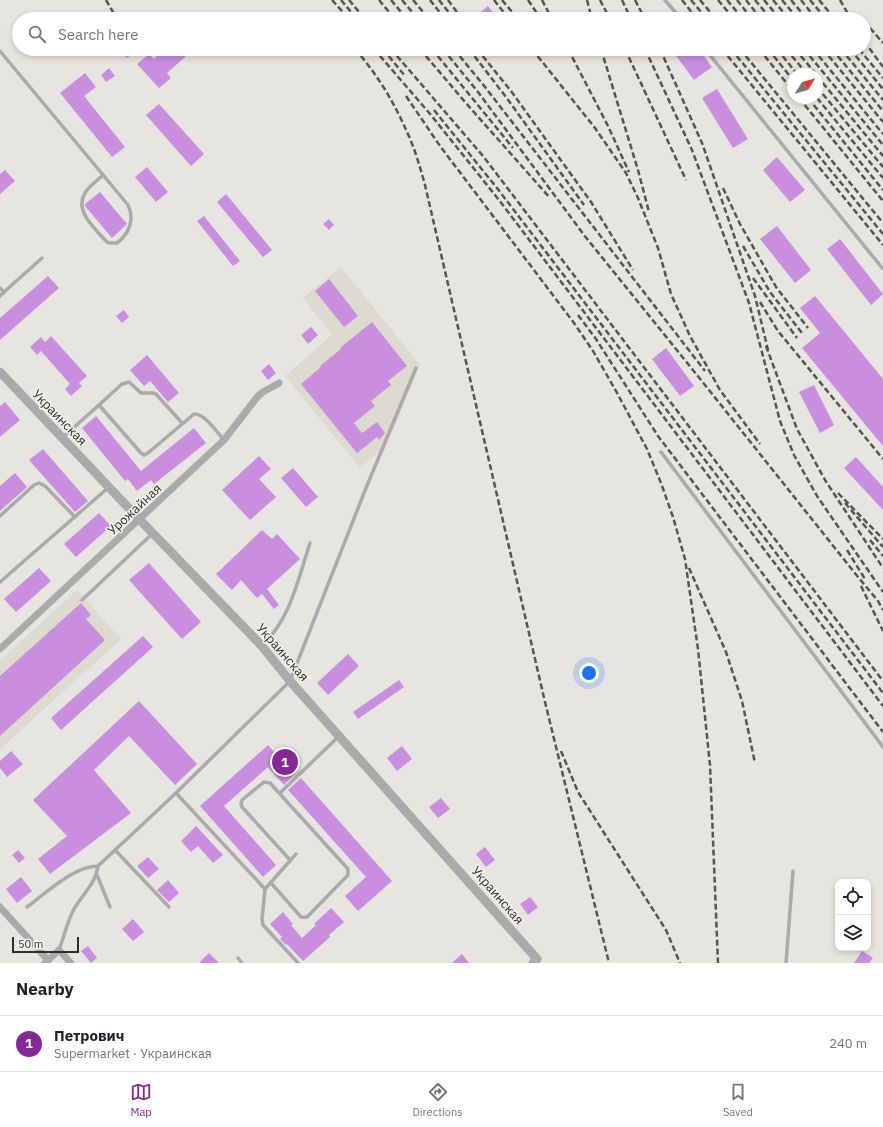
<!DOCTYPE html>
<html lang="en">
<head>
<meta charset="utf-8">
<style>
  :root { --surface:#fff; --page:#f2f2f2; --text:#202124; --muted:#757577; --line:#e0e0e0; --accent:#832894 }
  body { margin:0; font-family:"IBM Plex Sans",sans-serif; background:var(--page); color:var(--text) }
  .controls { position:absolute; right:12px; bottom:12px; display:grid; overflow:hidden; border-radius:8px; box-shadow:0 2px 6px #0003 }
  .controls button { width:36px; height:36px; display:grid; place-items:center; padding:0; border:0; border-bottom:1px solid var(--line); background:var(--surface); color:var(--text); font:20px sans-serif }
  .compass { position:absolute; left:787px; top:68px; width:36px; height:36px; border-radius:50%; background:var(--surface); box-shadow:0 2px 6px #0003; rotate:53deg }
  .scale { position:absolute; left:12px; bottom:10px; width:67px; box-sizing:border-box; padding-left:4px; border:2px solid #2e2d2c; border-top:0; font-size:11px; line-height:14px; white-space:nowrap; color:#2e2d2c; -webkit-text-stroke:3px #f3f2ee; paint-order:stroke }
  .you { position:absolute; left:589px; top:673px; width:14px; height:14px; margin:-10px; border:3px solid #fff; border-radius:50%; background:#1a73e8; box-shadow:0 0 0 6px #1a73e833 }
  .badge { display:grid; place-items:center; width:26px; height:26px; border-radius:50%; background:var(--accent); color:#fff; font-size:13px; font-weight:700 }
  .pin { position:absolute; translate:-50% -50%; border:2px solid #fff; box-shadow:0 1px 4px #0006 }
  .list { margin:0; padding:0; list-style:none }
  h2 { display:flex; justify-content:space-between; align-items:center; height:52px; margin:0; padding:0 16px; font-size:17px }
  h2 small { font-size:13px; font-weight:400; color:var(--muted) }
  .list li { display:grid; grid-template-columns:26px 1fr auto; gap:12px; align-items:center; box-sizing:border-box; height:56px; padding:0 16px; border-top:1px solid var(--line) }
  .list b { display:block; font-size:15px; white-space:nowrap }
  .list p { margin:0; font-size:13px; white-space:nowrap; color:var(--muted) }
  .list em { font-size:13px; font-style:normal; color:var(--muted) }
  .icon { flex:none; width:22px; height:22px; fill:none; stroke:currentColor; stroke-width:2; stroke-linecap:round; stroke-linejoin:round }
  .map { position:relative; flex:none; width:883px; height:963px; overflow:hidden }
  .search { position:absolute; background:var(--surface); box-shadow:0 2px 6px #0003; left:12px; right:12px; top:12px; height:44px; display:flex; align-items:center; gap:10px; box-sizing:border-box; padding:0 14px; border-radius:22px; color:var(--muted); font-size:15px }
  .sheet { height:108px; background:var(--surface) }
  nav { display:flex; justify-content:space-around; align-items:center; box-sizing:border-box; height:56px; border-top:1px solid var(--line); background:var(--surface); font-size:11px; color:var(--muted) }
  nav a { display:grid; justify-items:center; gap:2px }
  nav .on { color:var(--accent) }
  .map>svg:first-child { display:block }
</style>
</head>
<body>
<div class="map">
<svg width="883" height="963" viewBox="0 0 883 963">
  <rect width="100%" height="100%" fill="#e6e5e1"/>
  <g fill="#dddacf">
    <polygon points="341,267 420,365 382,456 378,452 360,468 285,376 332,335 303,298"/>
    <polygon points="77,590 121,639 0,749 0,660"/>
  </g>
  <g fill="#c98fde">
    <polygon points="488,6 498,19 480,19 477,15"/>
    <polygon points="120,49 139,49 127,58"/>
    <polygon points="164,49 194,49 167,73 171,78 159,88 137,64 149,54 154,59"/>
    <polygon points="671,49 699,49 712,67 694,80"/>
    <polygon points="109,68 115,76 106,82 101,75"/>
    <polygon points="85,73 96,87 84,96 125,147 112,157 60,93"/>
    <polygon points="717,89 748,139 733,148 702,98"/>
    <polygon points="159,104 204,154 191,166 146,115"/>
    <polygon points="777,157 805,190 790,202 763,170"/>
    <polygon points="147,167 168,192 156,202 135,177"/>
    <polygon points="5,170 15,181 0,194 0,174"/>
    <polygon points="100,192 127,224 112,238 85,206 85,204"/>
    <polygon points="226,194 272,250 263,257 217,202"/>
    <polygon points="204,216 240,261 233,266 197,221"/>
    <polygon points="329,219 334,225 329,230 323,224"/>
    <polygon points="777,226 811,270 795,283 760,239"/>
    <polygon points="840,239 883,294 871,305 827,249"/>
    <polygon points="48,276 59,288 0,340 0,318"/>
    <polygon points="329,279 358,316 344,327 315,291"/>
    <polygon points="815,296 883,379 883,446 802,348 820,333 800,308"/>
    <polygon points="124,310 129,317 122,323 116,316"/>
    <polygon points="372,322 407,366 388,381 391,385 371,401 375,406 354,423 362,433 377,422 385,433 379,440 377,437 357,453 301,384 321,367 320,366 341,349 340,348"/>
    <polygon points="311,327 318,335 308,344 301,335"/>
    <polygon points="51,336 87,376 79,383 82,386 71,396 65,389 70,384 41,351 37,355 30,347 41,337 45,342"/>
    <polygon points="666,348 694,386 680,396 652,359"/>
    <polygon points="147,355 179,393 168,402 150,381 144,386 130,370"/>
    <polygon points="269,364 276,373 268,380 261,371"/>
    <polygon points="814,385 834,425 820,433 799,392"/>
    <polygon points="5,402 20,420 0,437 0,406"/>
    <polygon points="96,416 141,471 194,428 206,443 154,484 151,480 137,491 128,479 125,481 82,428"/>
    <polygon points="43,449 88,501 75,512 29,460"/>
    <polygon points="259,456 271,469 259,479 276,497 250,520 222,490"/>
    <polygon points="856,457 883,487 883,510 844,468"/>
    <polygon points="293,468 318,497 306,507 281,478"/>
    <polygon points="15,473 27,487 0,511 0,486"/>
    <polygon points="99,513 111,526 76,557 64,544"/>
    <polygon points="262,530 272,539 277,534 300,559 267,589 279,605 274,609 262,594 257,598 241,580 232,590 216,574"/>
    <polygon points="149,563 201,622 182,639 129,580"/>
    <polygon points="39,568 51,581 16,612 4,599"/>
    <polygon points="81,603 91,615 86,619 105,640 0,736 0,676"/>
    <polygon points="143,636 153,647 61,730 51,718"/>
    <polygon points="348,654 359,666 328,695 317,683"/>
    <polygon points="399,680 404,687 358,719 353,712"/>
    <polygon points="139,701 197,764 175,785 129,736 94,770 131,813 50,874 38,859 67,836 33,800"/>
    <polygon points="268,745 282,761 285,758 297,772 284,785 268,767 224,806 276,865 263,877 200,806"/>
    <polygon points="402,746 412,759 397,771 387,758"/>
    <polygon points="11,751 23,764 7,777 0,768 0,761"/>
    <polygon points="301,778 392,881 358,911 345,896 366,877 289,791 288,790"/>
    <polygon points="441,798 450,809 438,818 429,807"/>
    <polygon points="196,826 223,855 213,863 198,846 191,852 181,841"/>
    <polygon points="485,847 495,860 486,867 476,854"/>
    <polygon points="18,850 25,858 19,863 12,855"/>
    <polygon points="148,857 159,869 148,878 137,866"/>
    <polygon points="21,877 32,891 17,903 6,889"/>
    <polygon points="168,880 179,893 169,902 157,890"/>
    <polygon points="530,897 538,907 528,915 520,904"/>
    <polygon points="331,908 344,922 329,935 330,937 303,961 287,944 286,945 280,939 282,937 270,924 283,912 293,924 291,925 302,938 316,925 314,924"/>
    <polygon points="133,919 144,932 133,941 122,929"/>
    <polygon points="88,946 97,958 91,963 81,951"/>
    <polygon points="862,951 873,958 869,963 854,963"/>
    <polygon points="209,953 219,963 199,963"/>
    <polygon points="462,954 469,963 452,963"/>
  </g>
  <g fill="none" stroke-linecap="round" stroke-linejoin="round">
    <g stroke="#aba9a9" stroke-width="3.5">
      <polyline points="665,0 681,19"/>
      <polyline points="705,49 883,269"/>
      <path d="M 0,51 L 128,205 C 135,219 129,234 117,243 L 110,243 L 107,242 C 95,229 74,211 85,193 C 89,186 97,181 103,175"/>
      <polyline points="0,288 4,292 0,296"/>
      <polyline points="4,292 42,258"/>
      <polyline points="99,405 122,384 129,382 141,393 153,393 156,394 182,423"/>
      <path d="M 63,437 L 99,405 L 141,453 L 144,455 L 148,453 L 194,414 C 204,413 217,432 224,440"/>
      <polyline points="661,452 883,747"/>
      <polyline points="0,516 34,485 39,483 45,486 75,517"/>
      <polyline points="0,582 109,487"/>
      <polyline points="82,600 152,534"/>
      <path d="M 262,645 C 290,621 299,576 310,543"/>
      <polyline points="280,793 338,737"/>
      <polyline points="115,850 169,907"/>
      <polyline points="296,854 265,889 176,793 290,681 366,488 416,368"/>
      <polyline points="97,875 110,907"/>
      <polyline points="271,883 301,917 307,917 348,875 348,869 270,783 264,782 242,800 241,803 242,807 290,860"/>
      <polyline points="265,889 262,919 263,925 298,963"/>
      <path d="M 27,907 C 46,893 74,866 98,866 L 176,793"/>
      <path d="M 59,950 C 64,937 67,922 74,909 C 82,895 96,883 98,866"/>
      <polyline points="238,958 242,963"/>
      <polyline points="786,963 793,871"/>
    </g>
    <g stroke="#aba9a9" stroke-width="7">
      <polyline points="0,649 224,440 258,396 263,392 279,383"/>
      <polyline points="0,907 48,960"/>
      <polyline points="45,963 59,950 71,963"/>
    </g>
    <polyline stroke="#aba9a9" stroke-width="9" points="0,372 140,520 261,645 290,681 537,959 533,963"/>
    <g stroke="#565554" stroke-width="2.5" stroke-dasharray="6 3" stroke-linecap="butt">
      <polyline points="106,0 117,19"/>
      <polyline points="332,0 349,19"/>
      <polyline points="341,0 357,19"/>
      <polyline points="349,0 365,19"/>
      <polyline points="379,0 395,19"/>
      <polyline points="391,0 407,19"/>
      <polyline points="402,0 418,19"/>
      <polyline points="413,0 429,19"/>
      <polyline points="430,0 445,19"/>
      <polyline points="439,0 454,19"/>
      <polyline points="448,0 462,19"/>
      <polyline points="494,0 509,19"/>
      <polyline points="502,0 518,19"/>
      <polyline points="528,0 541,19"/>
      <polyline points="542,0 552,19"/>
      <polyline points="587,0 592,19"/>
      <polyline points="600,0 610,19"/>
      <polyline points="622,0 631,19"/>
      <polyline points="635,0 645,19"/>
      <polyline points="682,0 697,19"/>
      <polyline points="691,0 707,19"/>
      <polyline points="700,0 716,19"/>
      <polyline points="718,0 734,19"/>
      <polyline points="727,0 743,19"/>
      <polyline points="737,0 752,19"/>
      <polyline points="746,0 761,19"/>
      <polyline points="755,0 771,19"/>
      <polyline points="764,0 780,19"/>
      <polyline points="773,0 789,19"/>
      <polyline points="782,0 798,19"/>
      <polyline points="791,0 807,19"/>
      <polyline points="801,0 816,19"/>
      <polyline points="810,0 826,19"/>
      <polyline points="819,0 835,19"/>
      <polyline points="840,0 851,19"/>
      <polyline points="325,14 329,19"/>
      <polyline points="870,28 883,43"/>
      <polyline points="864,41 883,67"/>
      <path d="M 355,49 C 377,74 394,102 407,132 C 415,149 420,167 425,185 L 545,702 L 609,963"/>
      <polyline points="374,49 431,115 499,200 883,706"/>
      <polyline points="383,49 405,76"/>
      <polyline points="391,49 483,156 883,681"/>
      <polyline points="420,49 465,102 550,198"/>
      <polyline points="432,49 513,148"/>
      <polyline points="443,49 478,92 584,235 701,380 854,572 878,601 883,610"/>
      <polyline points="454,49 485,87 705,371"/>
      <polyline points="469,49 506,97 584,205"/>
      <polyline points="477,49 511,91 591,202 633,270"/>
      <polyline points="532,49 595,128 626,173 638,198 658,248 671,294 690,336 720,390 760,444"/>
      <polyline points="568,49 608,126 629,172"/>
      <polyline points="601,49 638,170 649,212"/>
      <polyline points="625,49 686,180"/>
      <polyline points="645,49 692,150 749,303 780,421 794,455 817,496 883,592"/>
      <polyline points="660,49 702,143 755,296 768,350"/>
      <polyline points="722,49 883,245"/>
      <polyline points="731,49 883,234"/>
      <polyline points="740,49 883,223"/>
      <polyline points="759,49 793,91"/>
      <polyline points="768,49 793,80"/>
      <polyline points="777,49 797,74"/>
      <polyline points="786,49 807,74"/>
      <polyline points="795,49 816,74"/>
      <polyline points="804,49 883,145"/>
      <polyline points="813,49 883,134"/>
      <polyline points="823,49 883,122"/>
      <polyline points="832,49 883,111"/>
      <polyline points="841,49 883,100"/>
      <polyline points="850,49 883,89"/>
      <polyline points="859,49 883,78"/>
      <polyline points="817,76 883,156"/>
      <polyline points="817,87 883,167"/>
      <polyline points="406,96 440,146 574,323 593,351 616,391 647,449 661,483 673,517 685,559 698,649 710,765 718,963"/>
      <polyline points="799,98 883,201"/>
      <polyline points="808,98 883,190"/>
      <polyline points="817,98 883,178"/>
      <polyline points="434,110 497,188 883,693"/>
      <polyline points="723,188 740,224 776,287 808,328"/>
      <polyline points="743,246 770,292 802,333"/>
      <polyline points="753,278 797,338"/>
      <polyline points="760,302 778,331 883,459"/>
      <polyline points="578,315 596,339 658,436 883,732"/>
      <polyline points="766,346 797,429 825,480 883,568"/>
      <polyline points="838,493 883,539"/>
      <polyline points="845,503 883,547"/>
      <polyline points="870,540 883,556"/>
      <polyline points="847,550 865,579"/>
      <polyline points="689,568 726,652 742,701 755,763"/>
      <polyline points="861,586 883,631"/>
      <polyline points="561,751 578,792 666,930 680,963"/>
    </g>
  </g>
  <g text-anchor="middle" stroke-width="3" stroke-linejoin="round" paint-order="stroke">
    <g font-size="13" fill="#2e2d2c" stroke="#f3f2ee">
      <text transform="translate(60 417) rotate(46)" y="5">Украинская</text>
      <text transform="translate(134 509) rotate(-43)" y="5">Урожайная</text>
      <text transform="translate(283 652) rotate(49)" y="5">Украинская</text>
      <text transform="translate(498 895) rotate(49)" y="5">Украинская</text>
    </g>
  </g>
</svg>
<div class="controls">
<button><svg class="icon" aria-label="locate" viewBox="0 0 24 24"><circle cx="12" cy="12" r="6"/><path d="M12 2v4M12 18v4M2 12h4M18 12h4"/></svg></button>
<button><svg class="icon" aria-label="layers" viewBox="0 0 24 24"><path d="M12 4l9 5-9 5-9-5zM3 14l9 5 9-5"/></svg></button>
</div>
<svg class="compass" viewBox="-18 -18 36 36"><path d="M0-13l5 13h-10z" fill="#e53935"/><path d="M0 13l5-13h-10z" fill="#757577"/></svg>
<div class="scale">50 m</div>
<div class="you"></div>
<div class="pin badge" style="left:285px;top:762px">1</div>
<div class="search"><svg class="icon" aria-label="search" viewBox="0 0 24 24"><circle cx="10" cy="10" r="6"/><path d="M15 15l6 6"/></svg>Search here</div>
</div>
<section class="sheet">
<h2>Nearby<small></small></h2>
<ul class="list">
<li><span class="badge">1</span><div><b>Петрович</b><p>Supermarket · Украинская</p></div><em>240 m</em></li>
</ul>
</section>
<nav>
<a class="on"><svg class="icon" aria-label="map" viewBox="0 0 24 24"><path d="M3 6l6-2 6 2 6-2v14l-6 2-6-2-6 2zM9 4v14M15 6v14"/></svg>Map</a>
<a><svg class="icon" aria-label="directions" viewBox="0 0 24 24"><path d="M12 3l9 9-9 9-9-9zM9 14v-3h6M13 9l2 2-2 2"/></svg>Directions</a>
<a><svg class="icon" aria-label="saved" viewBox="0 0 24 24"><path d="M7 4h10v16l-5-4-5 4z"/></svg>Saved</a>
</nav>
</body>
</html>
